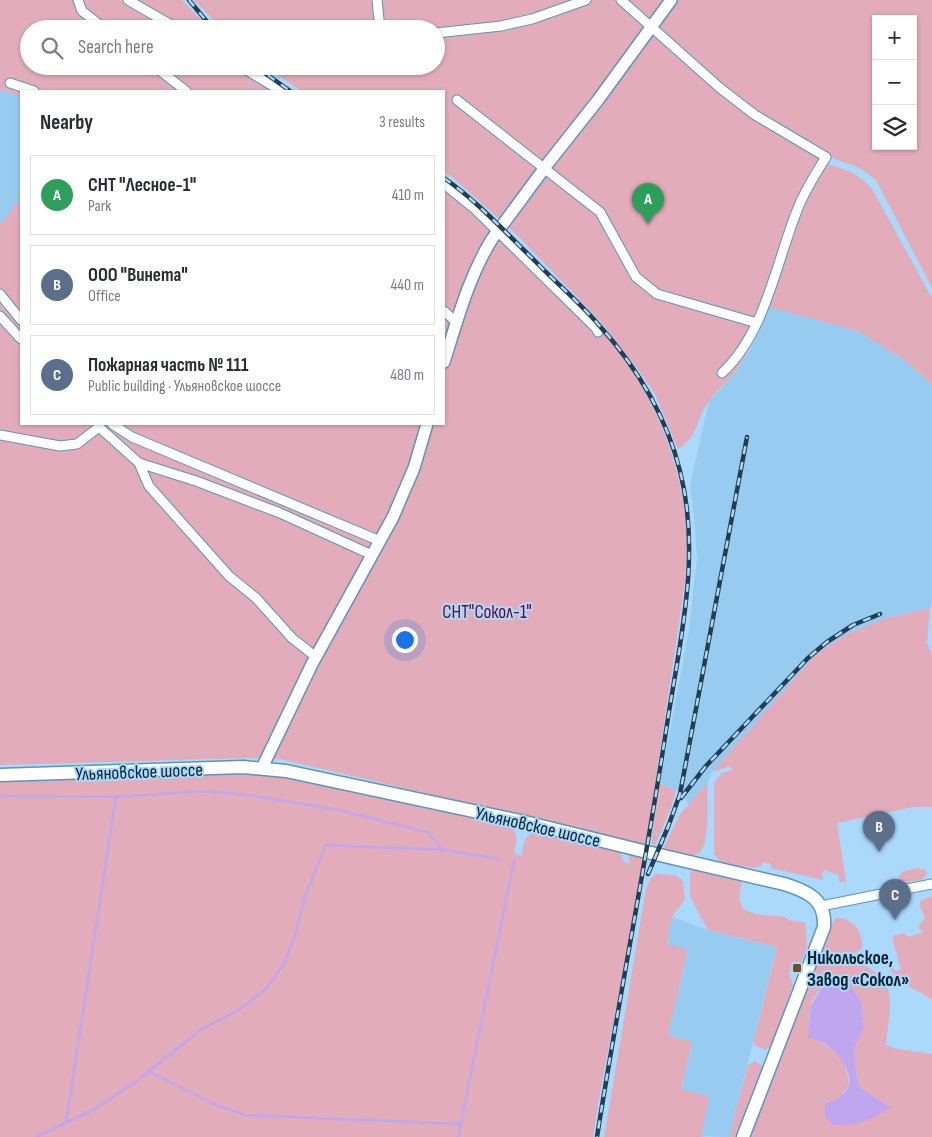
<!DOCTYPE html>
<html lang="en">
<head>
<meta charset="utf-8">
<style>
  :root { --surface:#fff; --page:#f7f7f7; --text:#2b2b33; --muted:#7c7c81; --line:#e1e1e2; --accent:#ea580c }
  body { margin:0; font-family:"Sofia Sans Condensed",sans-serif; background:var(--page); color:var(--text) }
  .controls { position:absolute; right:15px; top:15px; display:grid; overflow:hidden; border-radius:0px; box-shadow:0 1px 4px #0004 }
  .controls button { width:45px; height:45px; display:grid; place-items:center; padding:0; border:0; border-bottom:1px solid var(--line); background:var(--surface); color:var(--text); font:25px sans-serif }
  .you { position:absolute; left:404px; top:639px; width:18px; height:18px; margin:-12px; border:4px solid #fff; border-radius:50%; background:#1a73e8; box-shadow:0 0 0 8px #1a73e833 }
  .badge { display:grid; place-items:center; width:32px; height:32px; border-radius:50%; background:var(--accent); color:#fff; font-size:16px; font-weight:700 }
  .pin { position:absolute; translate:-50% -41px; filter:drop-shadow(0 1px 2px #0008) }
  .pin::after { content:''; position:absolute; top:26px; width:18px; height:15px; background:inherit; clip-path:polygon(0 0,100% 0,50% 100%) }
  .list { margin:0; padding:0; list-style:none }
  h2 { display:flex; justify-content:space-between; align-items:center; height:65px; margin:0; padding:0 20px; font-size:21px }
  h2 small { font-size:16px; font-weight:400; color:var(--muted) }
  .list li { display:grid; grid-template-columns:32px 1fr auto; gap:15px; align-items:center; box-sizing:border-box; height:80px; margin:0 10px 10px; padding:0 10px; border:1px solid var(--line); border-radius:0px }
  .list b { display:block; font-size:19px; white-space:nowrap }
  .list p { margin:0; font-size:16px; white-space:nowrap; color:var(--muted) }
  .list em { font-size:16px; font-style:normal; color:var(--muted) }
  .icon { flex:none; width:28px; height:28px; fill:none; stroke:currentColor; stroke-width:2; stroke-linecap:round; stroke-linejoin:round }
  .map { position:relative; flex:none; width:932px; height:1137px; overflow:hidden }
  .search { position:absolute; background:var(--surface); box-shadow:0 1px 4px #0004; left:20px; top:20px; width:425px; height:55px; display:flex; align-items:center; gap:12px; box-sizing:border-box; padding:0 18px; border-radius:28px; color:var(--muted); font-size:19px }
  .panel { position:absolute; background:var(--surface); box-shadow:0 1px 4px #0004; left:20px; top:90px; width:425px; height:335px; border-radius:0px }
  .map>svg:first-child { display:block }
</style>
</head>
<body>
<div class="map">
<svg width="932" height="1137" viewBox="0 0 932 1137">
  <rect width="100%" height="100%" fill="#abd9fb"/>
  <g fill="#98cbf0">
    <polygon points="0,90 19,96 21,100 21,198 0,225"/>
    <polygon points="769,306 858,331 903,359 932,384 932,602 930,608 886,618 847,634 817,653 712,772 708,782 689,805 683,795 677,790 660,784 688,636 697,559 695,526 690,486 709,401 737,370 751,348"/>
    <polygon points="672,917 708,930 777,947 729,1137 701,1136 681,1089 692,1042 668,1035 688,950 667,945"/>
  </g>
  <g fill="#e2acba" fill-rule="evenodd">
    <polygon points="0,0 182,0 210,29 29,29 29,66 250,66 285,91 21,91 21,100 19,96 0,90"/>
    <path d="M 194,0 L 932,0 L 932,288 L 876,180 L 860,168 L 829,157 L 824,163 C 847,170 860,173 874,192 L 932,298 L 932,384 L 903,359 L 858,331 L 769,307 C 759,328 751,350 737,369 C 729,381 717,389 709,401 C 696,418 699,437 678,449 L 655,394 L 637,368 L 600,321 L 518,236 L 452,177 L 444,172 L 444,91 L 302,91 L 263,66 L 436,66 L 436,29 L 222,29 ZM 876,19 L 913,19 L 913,146 L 876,146 Z"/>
    <path d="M 444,181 L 595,324 C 651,384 683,458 687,540 C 687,554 686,568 685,582 L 646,845 L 280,759 L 247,758 L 0,765 L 0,225 L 21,198 L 21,424 L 444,424 Z"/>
    <path d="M 930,608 L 927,643 L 932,655 L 932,807 L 914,807 L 837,823 L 846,882 L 839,882 L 839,875 L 824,870 L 822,874 L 823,880 L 771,868 L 771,864 L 763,862 L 761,867 L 757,866 L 756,868 C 742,865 720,869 714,853 L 714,783 L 722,773 L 732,770 L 731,766 L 712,772 L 817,653 L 847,634 L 886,618 Z"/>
    <path d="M 248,772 L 311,781 L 431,810 L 494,820 L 510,826 L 514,829 L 517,840 L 514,853 L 521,856 C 525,843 522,835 538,832 L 620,852 L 624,862 L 630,864 L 628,853 L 642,856 L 643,860 L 639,887 L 601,1087 L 593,1137 L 0,1137 L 0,779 Z"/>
    <path d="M 708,782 C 706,797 712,847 697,854 C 687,858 672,853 662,851 L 680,814 Z"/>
    <polygon points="660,784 676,790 672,805 655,846 651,843"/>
    <polygon points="917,868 926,870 927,874 921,880 904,882 900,880 899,876 902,872"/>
    <polygon points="694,870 742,882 739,899 743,909 755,914 785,917 789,920 806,923 807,947 801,962 793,965 789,974 793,984 772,1046 765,1050 753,1044 777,947 708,930 690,897 690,873"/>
    <polygon points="656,874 675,875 683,881 685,899 672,917 667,944 688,950 668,1035 692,1042 681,1089 709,1097 701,1136 705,1137 604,1137 646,889 651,878"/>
    <path d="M 932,896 L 932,1000 C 915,987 899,986 888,966 L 891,965 L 895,971 L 901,970 L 892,936 L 904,933 L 908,937 L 924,932 L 919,929 L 919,925 L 925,918 L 920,906 L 920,901 Z"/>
    <path d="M 836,918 C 853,917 864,933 862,949 L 847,957 L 848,961 C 869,963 889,978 890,1001 C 890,1016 887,1031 886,1045 L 897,1049 L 932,1054 L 932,1137 L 750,1137 L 833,922 ZM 837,980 L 846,983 L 861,1006 L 862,1018 L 864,1022 L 854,1049 L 857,1081 L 862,1089 L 890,1107 L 841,1097 L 849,1085 L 847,1073 L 843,1061 L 835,1052 L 815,1038 L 810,1028 L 809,1015 L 812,1001 L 824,982 Z"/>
    <polygon points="755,1061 762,1066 735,1137 729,1137 748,1065"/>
  </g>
  <path fill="#c0a5ef" d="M 829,979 L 842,981 L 850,985 L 861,1002 L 864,1027 L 854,1049 L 857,1081 L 862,1089 L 890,1107 C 870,1121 858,1126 833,1125 C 826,1118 823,1115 825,1104 C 834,1100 846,1096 849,1085 C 853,1065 826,1038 808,1038 L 811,1006 L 825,982 Z"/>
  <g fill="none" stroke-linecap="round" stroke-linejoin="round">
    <g stroke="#c0a5ef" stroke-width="2.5">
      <polyline points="0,796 116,797 204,791 247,795 343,811 427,832 443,850"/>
      <polyline points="150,1072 211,1103 245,1115 461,1124"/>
      <polyline points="66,1123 116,797"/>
      <polyline points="36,1137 95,1109 134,1083 202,1029 237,1011 266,989 285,962 296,933 305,896 326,845 443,850 499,859"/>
      <polyline points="458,1137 514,861"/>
    </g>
    <defs>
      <g id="minor">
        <polyline points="78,0 82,11 105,29"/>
        <polyline points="128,0 178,29"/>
        <polyline points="377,0 380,29"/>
        <path d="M 621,0 L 720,88 L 755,115 L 826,157 C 816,173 805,190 798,208 C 776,262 766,332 722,373"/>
        <polyline points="436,33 501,26 532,19 586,0"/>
        <polyline points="154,66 186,91"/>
        <polyline points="240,66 281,91"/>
        <polyline points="10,83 34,91"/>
        <polyline points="457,100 600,212 636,277 657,294 757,323"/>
        <polyline points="444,184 475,209 596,328 598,332"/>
        <polyline points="0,294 21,320"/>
        <polyline points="444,311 457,323"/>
        <polyline points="0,316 21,339"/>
        <polyline points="112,424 132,437 380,541"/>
        <polyline points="0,435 60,446 77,444 99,427 139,463 149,486 229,576 256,598 292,638 316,657"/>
        <polyline points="139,463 196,481 280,513 372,555"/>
        <polyline points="821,906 932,884"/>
      </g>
      <g id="tertiary">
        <path d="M 444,362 C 457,321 469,276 492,239 L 549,162 L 598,100 L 671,0"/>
        <polyline points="262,768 312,664 393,517 414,468 427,424"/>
      </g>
      <path id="secondary" d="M 0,775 L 243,767 L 286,771 L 525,822 L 647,852 L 784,884 C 807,891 826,899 824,927 L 743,1137"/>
    </defs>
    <use href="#minor" stroke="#5c94bd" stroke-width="11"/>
    <use href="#tertiary" stroke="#5c94bd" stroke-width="14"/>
    <use href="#secondary" stroke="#5c94bd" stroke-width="15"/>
    <use href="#minor" stroke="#fff" stroke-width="9"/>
    <use href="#tertiary" stroke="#fff" stroke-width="11"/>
    <use href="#secondary" stroke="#fff" stroke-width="12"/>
    <defs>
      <g id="rail">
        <polyline points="189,0 213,29"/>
        <polyline points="255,66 290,91"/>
        <path d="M 444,178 C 477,201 505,232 534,260 C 555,282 578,301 598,324 C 636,366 666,415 680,471 C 701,553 681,636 668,718 C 647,858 619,997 597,1137"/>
        <polyline points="681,798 706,766 808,658 827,642 853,625 880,614"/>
        <polyline points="648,874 668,827 680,794 747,437"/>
      </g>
    </defs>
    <use href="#rail" stroke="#233e51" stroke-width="4.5"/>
    <use href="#rail" stroke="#abd9fb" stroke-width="2.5" stroke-dasharray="8" stroke-linecap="butt"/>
  </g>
  <rect fill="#724b29" stroke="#abd9fb" stroke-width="2" x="792" y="963" width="10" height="10" rx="2.5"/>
  <g text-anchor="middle" stroke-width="4" stroke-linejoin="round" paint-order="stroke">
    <g font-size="19" fill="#6b0135" stroke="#abd9fb">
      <text x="487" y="618">СНТ"Сокол-1"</text>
    </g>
    <g font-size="19" fill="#0c2434" stroke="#abd9fb">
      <text transform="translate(139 771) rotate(-2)" y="7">Ульяновское шоссе</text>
      <text transform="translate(538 826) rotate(13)" y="7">Ульяновское шоссе</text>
    </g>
    <g font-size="19" font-weight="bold" fill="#0c2434" stroke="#abd9fb" text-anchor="start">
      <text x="807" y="964">Никольское,<tspan x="807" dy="22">Завод «Сокол»</tspan></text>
    </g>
  </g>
</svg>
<div class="controls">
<button>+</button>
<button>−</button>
<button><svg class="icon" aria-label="layers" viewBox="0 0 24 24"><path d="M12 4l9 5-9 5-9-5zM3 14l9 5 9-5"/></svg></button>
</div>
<div class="you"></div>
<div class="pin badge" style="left:648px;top:224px;background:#2e9e5b">A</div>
<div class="pin badge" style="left:879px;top:852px;background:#5c6f8a">B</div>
<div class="pin badge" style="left:895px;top:920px;background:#5c6f8a">C</div>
<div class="search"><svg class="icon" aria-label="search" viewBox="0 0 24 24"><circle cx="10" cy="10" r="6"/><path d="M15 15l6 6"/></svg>Search here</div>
<section class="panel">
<h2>Nearby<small>3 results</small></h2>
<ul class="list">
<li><span class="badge" style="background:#2e9e5b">A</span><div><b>СНТ &quot;Лесное-1&quot;</b><p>Park</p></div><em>410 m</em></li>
<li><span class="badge" style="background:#5c6f8a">B</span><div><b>ООО &quot;Винета&quot;</b><p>Office</p></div><em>440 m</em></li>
<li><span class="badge" style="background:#5c6f8a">C</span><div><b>Пожарная часть № 111</b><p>Public building · Ульяновское шоссе</p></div><em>480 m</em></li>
</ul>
</section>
</div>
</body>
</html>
